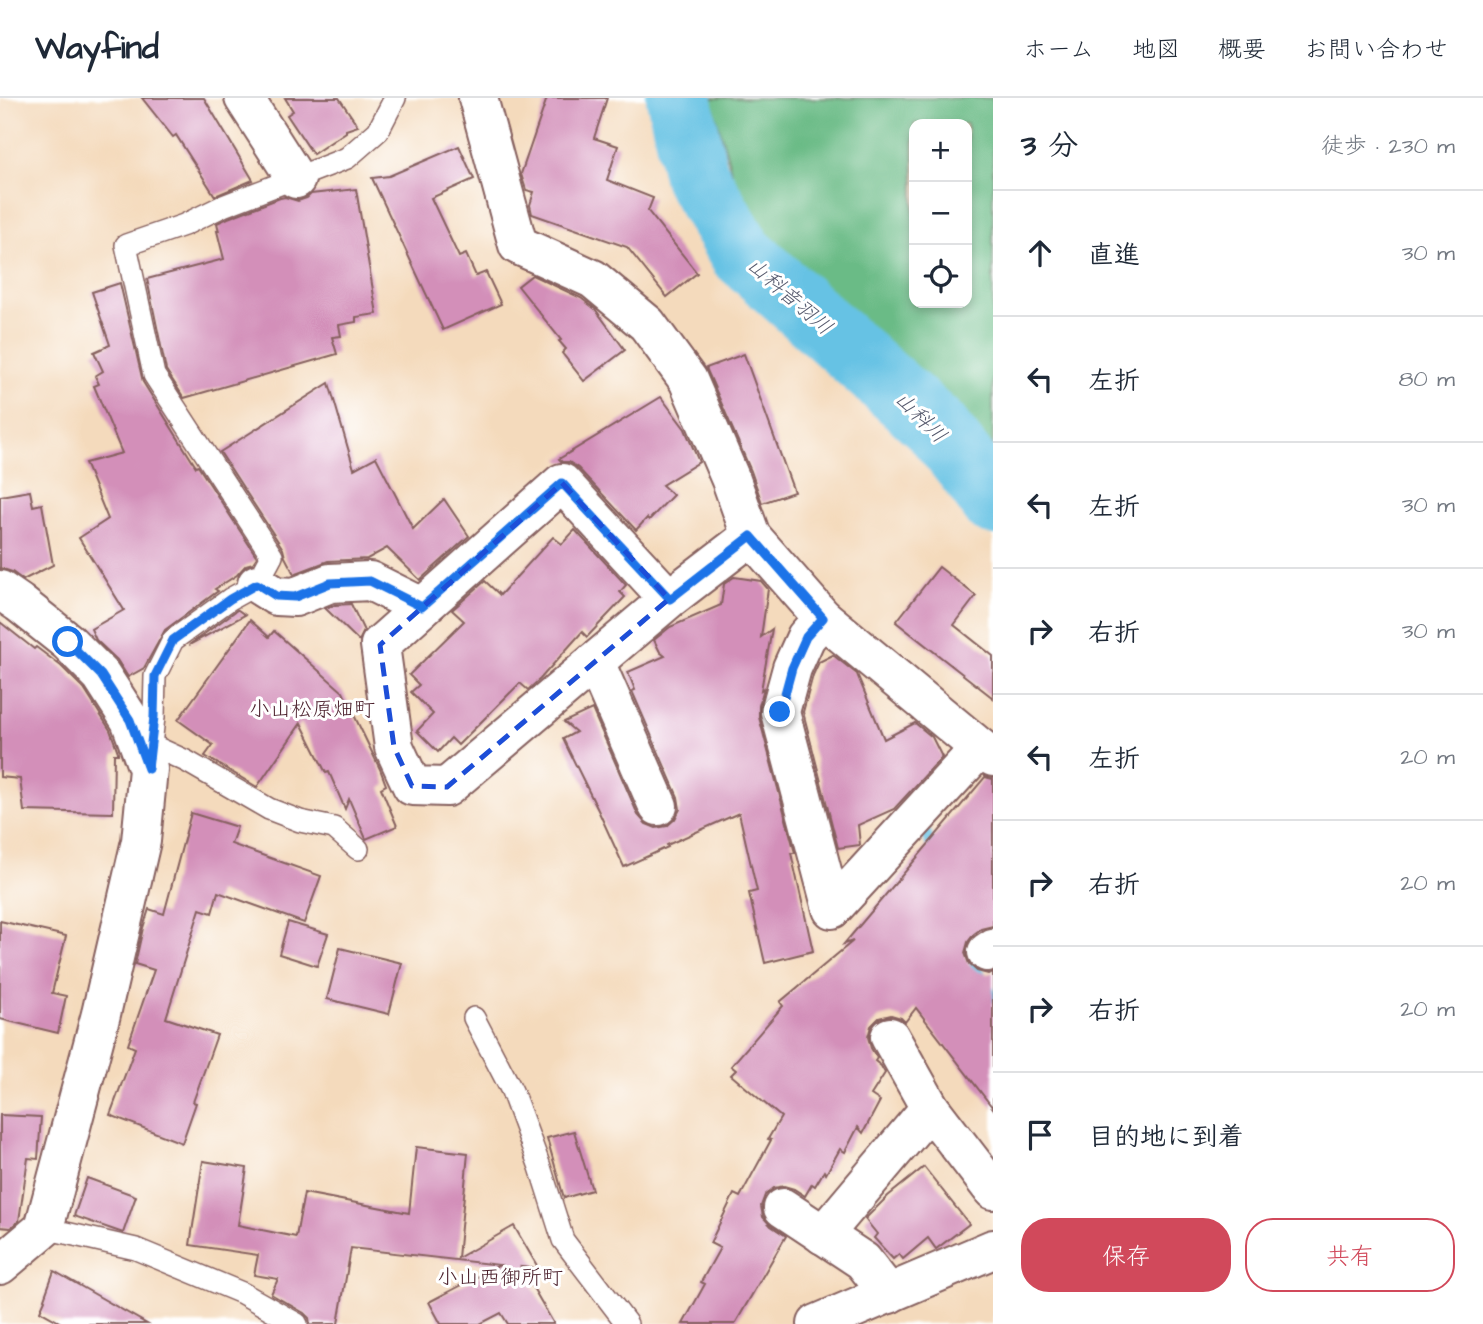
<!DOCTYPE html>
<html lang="ja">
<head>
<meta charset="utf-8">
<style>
  :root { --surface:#fff; --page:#f6f6f7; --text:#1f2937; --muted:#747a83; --line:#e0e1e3; --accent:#d1495b }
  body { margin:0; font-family:"Architects Daughter","Klee One",sans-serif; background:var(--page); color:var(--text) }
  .controls { position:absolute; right:21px; top:21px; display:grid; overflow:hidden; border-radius:14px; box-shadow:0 4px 10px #0003 }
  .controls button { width:63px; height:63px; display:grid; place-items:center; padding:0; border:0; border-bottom:2px solid var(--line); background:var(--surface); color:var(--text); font:35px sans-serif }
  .stop { position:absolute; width:21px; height:21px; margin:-16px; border:5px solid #1a73e8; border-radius:50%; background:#fff }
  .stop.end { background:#1a73e8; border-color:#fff; box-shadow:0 2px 7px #0008 }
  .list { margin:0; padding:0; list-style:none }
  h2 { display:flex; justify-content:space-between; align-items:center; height:91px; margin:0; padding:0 28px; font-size:30px }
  h2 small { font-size:23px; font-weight:400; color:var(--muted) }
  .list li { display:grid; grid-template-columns:46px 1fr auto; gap:21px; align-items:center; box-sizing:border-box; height:126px; padding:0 28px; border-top:2px solid var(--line) }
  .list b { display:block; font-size:26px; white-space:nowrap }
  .list em { font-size:23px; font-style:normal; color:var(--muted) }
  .actions { display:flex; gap:14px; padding:21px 28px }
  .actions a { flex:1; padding:16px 0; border:2px solid var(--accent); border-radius:28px; text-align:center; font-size:24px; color:var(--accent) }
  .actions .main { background:var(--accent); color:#fff }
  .icon { flex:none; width:38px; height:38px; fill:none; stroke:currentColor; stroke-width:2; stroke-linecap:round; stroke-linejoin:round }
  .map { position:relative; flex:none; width:993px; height:1226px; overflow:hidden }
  header { display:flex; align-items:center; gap:42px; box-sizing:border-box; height:98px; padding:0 35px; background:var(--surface); border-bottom:2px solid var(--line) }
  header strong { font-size:33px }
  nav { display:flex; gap:38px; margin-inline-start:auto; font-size:24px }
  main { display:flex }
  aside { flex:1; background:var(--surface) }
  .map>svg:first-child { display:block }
</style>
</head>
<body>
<header>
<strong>Wayfind</strong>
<nav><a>ホーム</a><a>地図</a><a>概要</a><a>お問い合わせ</a></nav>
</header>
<main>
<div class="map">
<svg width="993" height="1226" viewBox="0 0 993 1226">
  <rect width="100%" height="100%" fill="#fff"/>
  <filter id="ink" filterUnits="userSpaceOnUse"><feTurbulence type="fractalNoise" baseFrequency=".0143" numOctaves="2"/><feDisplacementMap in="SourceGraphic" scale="14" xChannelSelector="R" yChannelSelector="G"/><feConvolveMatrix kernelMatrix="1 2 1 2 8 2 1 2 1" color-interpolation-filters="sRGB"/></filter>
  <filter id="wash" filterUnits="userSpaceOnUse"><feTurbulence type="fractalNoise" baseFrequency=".00686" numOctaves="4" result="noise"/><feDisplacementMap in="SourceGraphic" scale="28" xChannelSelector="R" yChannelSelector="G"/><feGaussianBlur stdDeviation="1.57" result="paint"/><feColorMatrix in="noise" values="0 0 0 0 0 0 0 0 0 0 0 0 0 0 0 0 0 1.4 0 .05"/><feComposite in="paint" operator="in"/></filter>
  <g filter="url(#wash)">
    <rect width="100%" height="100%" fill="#f4dabc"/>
    <path fill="#6abb86" stroke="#5a6d58" stroke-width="2" fill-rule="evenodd" d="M 711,0 L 993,0 L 993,352 L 883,242 L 745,124 ZM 914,26 L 967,26 L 967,205 L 914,205 Z"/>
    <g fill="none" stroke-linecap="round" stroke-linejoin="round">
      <g stroke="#66c2e4" stroke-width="10">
        <polyline points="927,736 930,746 936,757"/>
        <polyline points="965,831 976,868 993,899"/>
      </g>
      <polyline stroke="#66c2e4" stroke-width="66" points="679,0 696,78 741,155 936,329 973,376 993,404"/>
    </g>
    <g id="blocks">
      <g fill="#d38fb9">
        <polygon points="142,0 204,0 253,82 215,98 176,37 173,39"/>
        <polygon points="285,0 339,0 358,28 346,32 346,34 313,56 287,17 293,13"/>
        <polygon points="547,0 607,0 594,40 618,48 607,82 653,100 648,113 697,175 667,199 627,149 532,116 530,107 534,94 526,92 521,76"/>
        <polygon points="459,48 474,81 431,100 459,159 466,156 476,178 486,174 501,206 443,232 372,80 389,78"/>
        <polygon points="356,91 377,216 356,219 356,224 339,227 341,238 332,239 337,256 184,300 166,272 147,181 224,161 217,133 219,133 217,125 228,120 280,100 285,99 298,103 307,100 311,96"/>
        <polygon points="532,177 581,200 595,211 625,252 584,283 562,255 566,251 559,243 561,242 518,188"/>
        <polygon points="120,185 143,284 196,369 198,368 257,459 253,465 246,467 237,477 215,491 218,493 165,532 144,570 128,579 117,562 96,542 91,531 124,512 79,440 108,421 85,365 122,355 94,288 99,286 95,278 103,273 94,254 110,247 92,194"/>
        <polygon points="744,256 794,394 762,405 751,373 706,270"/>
        <polygon points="329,285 354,371 376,359 413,431 444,401 469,438 420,482 387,450 367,461 328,463 294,476 285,459 283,451 220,354"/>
        <polygon points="661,299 685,331 699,364 662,387 673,397 649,422 647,420 636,432 578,370 569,364 562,364 559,361"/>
        <polygon points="30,393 33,408 42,406 53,467 23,482 12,474 0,470 0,398"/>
        <polygon points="575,432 626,487 620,494 625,499 587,539 582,534 540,581 528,592 520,585 458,647 451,640 438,654 417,633 433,616 411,594 419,587 409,577 464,523 452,512 485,483 500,497 553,439 562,446"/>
        <polygon points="939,469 976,498 954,527 993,558 993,600 896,524"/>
        <polygon points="734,479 761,483 768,491 761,539 772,531 761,592 764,590 759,608 759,619 795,755 791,755 813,853 765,865 749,795 757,793 739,715 667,747 668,749 624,769 598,712 563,641 576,634 564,624 592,611 638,717 646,726 656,730 667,728 675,721 680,711 678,699 632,593 635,592 628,574 665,558 660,554 654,542 670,529 721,507 724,486"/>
        <polygon points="351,506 364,533 359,543 325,510 335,507"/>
        <polygon points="238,512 245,517 189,547 237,512"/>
        <polygon points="250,522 269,539 274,533 343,594 380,671 386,687 381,690 397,728 366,741 349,701 345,711 329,674 326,675 301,625 257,689 205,658 213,647 178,622"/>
        <polygon points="0,524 34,551 36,549 61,568 84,591 110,632 118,654 118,656 114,656 113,715 24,713 20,681 0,679"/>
        <polygon points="833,557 857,576 884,641 915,625 932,639 942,659 894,711 858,727 860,747 838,750 803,614 813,577 819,564"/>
        <polygon points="985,679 993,681 993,828 981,831 974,836 968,844 965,855 969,866 977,873 988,876 993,874 993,1010 916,910 905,924 901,920 891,917 879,920 871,928 868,939 871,950 877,960 875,963 881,968 885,975 871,997 880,1003 863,1035 858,1029 845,1054 840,1051 826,1076 824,1073 815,1088 812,1086 805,1098 794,1091 784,1088 774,1090 765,1097 761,1108 763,1119 771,1128 786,1138 735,1226 683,1226 705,1186 701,1184 720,1150 710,1145 734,1096 740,1099 771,1042 768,1041 781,1019 731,977 736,972 731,968 783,908 780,904 853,843 844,846"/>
        <polygon points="191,715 237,729 231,746 321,778 304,825 218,794 212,815 200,811 166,920 217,937 193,1004 196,1005 182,1045 110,1017 135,950 128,947 154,872 135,866 143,830 149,811 164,816"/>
        <polygon points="0,823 66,838 52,895 66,898 58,935 0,921"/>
        <polygon points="288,824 328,836 317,868 279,856"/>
        <polygon points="340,850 402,865 389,916 327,901"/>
        <polygon points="0,1017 41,1019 38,1061 28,1060 19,1123 10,1130 0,1129"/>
        <polygon points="574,1033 592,1092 564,1100 547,1040"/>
        <polygon points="416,1049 468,1055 458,1160 514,1128 539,1171 521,1169 554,1226 508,1226 501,1215 480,1226 441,1226 429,1204 500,1167 351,1150 338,1226 310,1226 309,1220 304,1215 271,1196 278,1181 254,1177 258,1157 190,1147 203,1063 247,1070 238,1127 296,1139 304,1095 409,1115"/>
        <polygon points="924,1069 969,1126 936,1151 928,1140 903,1161 899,1156 893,1161 874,1140 877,1136 865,1121 888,1098"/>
        <polygon points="87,1080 136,1098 123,1135 74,1118"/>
        <polygon points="54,1173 147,1226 63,1226 40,1213 45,1202 44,1201"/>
      </g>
    </g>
  </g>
  <g filter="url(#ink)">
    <use href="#blocks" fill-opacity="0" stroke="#86605e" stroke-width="2"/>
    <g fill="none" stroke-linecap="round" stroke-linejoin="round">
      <defs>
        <g id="lane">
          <polyline points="151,647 186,663 269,711 300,723 334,730 358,751"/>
          <polyline points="150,657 154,619 155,578 173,542 230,501 257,486 272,458 154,277 126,147 184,127 223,108 347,60 378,33 395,0"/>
          <polyline points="474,920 512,993 540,1069 563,1142 627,1226"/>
          <polyline points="44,1130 136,1151 242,1195 297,1226"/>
        </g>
        <g id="street">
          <polyline points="244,0 296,81"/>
          <polyline points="478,0 518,147 593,181 647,226 688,282 731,382 751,438 823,520 980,650 993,659"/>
          <polyline points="257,486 276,498 295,499 330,485 370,483 422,509"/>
          <polyline points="0,492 19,505 68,544 101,577 130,622 148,671 141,743 101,916 44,1130 0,1167"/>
          <polyline points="669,501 562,385 380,547 394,649 412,688 447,689 669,501 751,438"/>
          <polyline points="823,520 806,539 792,570 780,614 832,811 980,650"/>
          <polyline points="595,564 658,708"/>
          <polyline points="987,854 993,850"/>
          <polyline points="890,939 930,1010 993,1092"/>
          <polyline points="783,1110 863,1163 889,1196"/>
          <polyline points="823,1137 930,1010"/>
          <polyline points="817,1226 993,1151"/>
        </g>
      </defs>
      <use href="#lane" stroke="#86605e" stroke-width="24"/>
      <use href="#street" stroke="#86605e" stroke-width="42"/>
      <use href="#lane" stroke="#fff" stroke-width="21"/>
      <use href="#street" stroke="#fff" stroke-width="38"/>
    </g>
  </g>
  <g fill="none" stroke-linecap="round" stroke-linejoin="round" filter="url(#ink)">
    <polyline stroke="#1a73e8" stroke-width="9" points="68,544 101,577 130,622 148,671 154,619 155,578 173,542 230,501 257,486 276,498 295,499 330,485 370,483 422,509 562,385 670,501 751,438 823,520 806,539 792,570 780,614"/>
  </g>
  <path fill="none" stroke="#1d4ed8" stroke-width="5" stroke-dasharray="14 9" stroke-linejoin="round" d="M 562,385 L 669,501 L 447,689 L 412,688 L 394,649 L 380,547 Z"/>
  <g text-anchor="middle" stroke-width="6" stroke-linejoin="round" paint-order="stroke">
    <g font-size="21" font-style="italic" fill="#54586c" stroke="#fff">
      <text transform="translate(790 198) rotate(41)" y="7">山科音羽川</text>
      <text transform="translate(921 319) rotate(45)" y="7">山科川</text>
    </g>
    <g font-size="21" fill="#4a1f2b" stroke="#fff">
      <text x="312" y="618">小山松原畑町</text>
      <text x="500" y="1186">小山西御所町</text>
    </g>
  </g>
</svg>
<div class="controls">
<button>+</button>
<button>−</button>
<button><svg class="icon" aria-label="locate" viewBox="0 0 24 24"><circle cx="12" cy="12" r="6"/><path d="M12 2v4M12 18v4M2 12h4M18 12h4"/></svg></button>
</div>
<div class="stop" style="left:68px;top:544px"></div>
<div class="stop end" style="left:780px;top:614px"></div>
</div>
<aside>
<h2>3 分<small>徒歩 · 230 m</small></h2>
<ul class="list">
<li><svg class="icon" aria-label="ahead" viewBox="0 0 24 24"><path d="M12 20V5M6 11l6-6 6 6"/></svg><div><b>直進</b></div><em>30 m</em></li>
<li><svg class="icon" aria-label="left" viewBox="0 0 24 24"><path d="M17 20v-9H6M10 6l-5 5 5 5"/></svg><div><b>左折</b></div><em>80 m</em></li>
<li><svg class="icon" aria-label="left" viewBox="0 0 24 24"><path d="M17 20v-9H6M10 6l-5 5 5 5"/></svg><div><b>左折</b></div><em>30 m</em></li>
<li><svg class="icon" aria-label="right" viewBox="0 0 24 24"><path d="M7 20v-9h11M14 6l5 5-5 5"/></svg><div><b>右折</b></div><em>30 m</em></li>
<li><svg class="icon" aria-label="left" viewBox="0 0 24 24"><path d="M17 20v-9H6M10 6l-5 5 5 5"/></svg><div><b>左折</b></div><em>20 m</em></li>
<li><svg class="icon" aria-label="right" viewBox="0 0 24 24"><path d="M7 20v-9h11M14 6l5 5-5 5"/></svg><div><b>右折</b></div><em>20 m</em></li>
<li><svg class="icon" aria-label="right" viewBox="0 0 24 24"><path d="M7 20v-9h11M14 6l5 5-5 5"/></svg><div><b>右折</b></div><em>20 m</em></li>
<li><svg class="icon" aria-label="arrive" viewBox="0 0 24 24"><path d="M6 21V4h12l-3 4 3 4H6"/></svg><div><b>目的地に到着</b></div></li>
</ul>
<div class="actions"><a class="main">保存</a><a>共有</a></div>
</aside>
</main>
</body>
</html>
